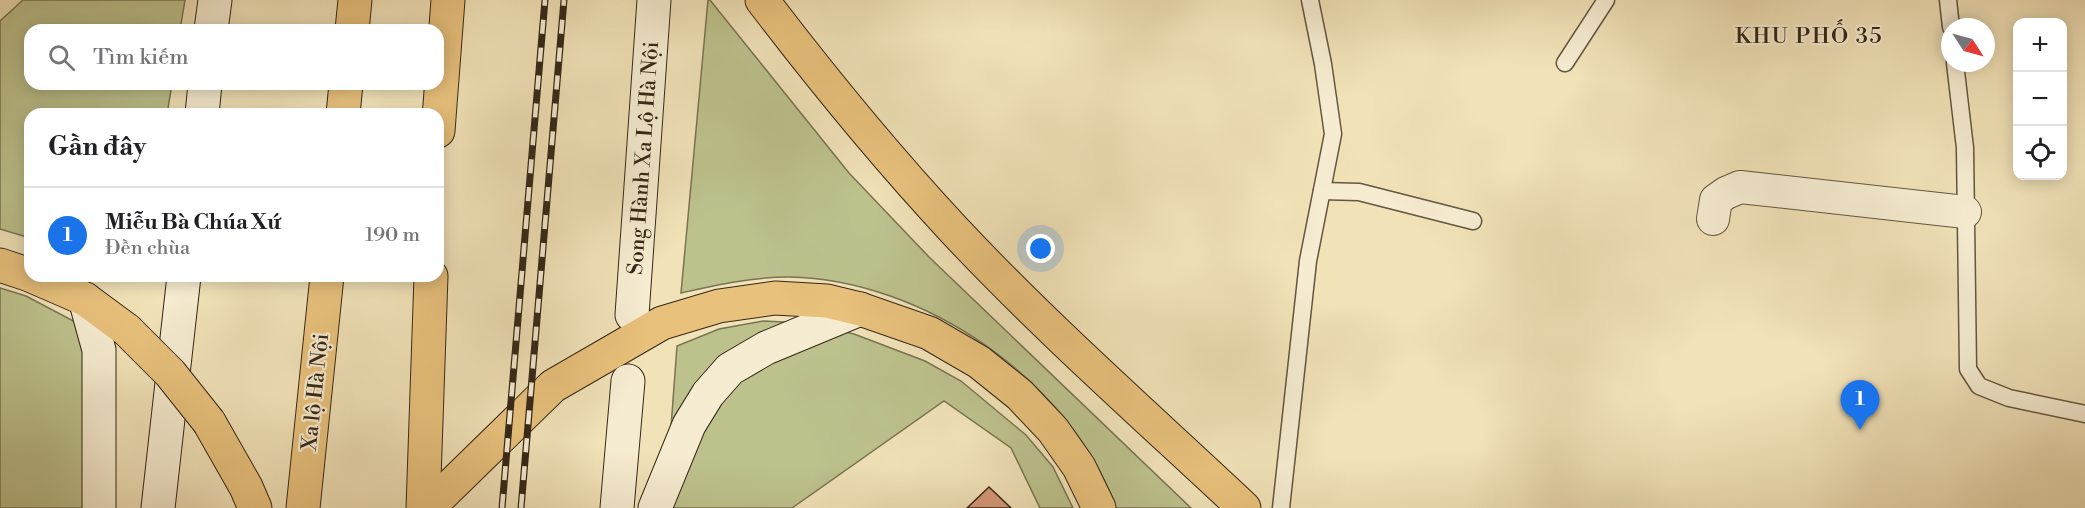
<!DOCTYPE html>
<html lang="vi">
<head>
<meta charset="utf-8">
<style>
  :root { --surface:#fff; --page:#f2f2f2; --text:#202124; --muted:#757577; --line:#e0e0e0; --accent:#1a73e8 }
  body { margin:0; font-family:"Libre Bodoni",serif; background:var(--page); color:var(--text) }
  .controls { position:absolute; right:18px; top:18px; display:grid; overflow:hidden; border-radius:12px; box-shadow:0 3px 15px #0003 }
  .controls button { width:54px; height:54px; display:grid; place-items:center; padding:0; border:0; border-bottom:2px solid var(--line); background:var(--surface); color:var(--text); font:30px sans-serif }
  .compass { position:absolute; left:1941px; top:18px; width:54px; height:54px; border-radius:50%; background:var(--surface); box-shadow:0 3px 15px #0003; rotate:126deg }
  .you { position:absolute; left:1041px; top:249px; width:21px; height:21px; margin:-15px; border:4px solid #fff; border-radius:50%; background:#1a73e8; box-shadow:0 0 0 9px #1a73e833 }
  .badge { display:grid; place-items:center; width:39px; height:39px; border-radius:50%; background:var(--accent); color:#fff; font-size:20px; font-weight:700 }
  .pin { position:absolute; translate:-50% -50px; filter:drop-shadow(0 2px 3px #0008) }
  .pin::after { content:''; position:absolute; top:32px; width:21px; height:18px; background:inherit; clip-path:polygon(0 0,100% 0,50% 100%) }
  .list { margin:0; padding:0; list-style:none }
  h2 { display:flex; justify-content:space-between; align-items:center; height:78px; margin:0; padding:0 24px; font-size:26px }
  h2 small { font-size:20px; font-weight:400; color:var(--muted) }
  .list li { display:grid; grid-template-columns:39px 1fr auto; gap:18px; align-items:center; box-sizing:border-box; height:96px; padding:0 24px; border-top:2px solid var(--line) }
  .list b { display:block; font-size:22px; white-space:nowrap }
  .list p { margin:0; font-size:20px; white-space:nowrap; color:var(--muted) }
  .list em { font-size:20px; font-style:normal; color:var(--muted) }
  .icon { flex:none; width:33px; height:33px; fill:none; stroke:currentColor; stroke-width:2; stroke-linecap:round; stroke-linejoin:round }
  .map { position:relative; flex:none; width:2085px; height:508px; overflow:hidden }
  .search { position:absolute; background:var(--surface); box-shadow:0 3px 15px #0003; left:24px; top:24px; width:420px; height:66px; display:flex; align-items:center; gap:15px; box-sizing:border-box; padding:0 21px; border-radius:18px; color:var(--muted); font-size:22px }
  .panel { position:absolute; background:var(--surface); box-shadow:0 3px 15px #0003; left:24px; top:108px; width:420px; height:174px; border-radius:18px }
  .map>svg:first-child { display:block }
</style>
</head>
<body>
<div class="map">
<svg width="2085" height="508" viewBox="0 0 2085 508">
  <defs>
    <filter id="shadow"><feDropShadow dx="5.5" dy="5.5" stdDeviation="0" flood-color="#0004"/></filter>
  </defs>
  <rect width="100%" height="100%" fill="#f1e2b8"/>
  <filter id="stains"><feTurbulence type="fractalNoise" baseFrequency=".00333" numOctaves="4"/><feColorMatrix values="0 0 0 0 .2 0 0 0 0 .09 0 0 0 0 .02 0 0 0 .5 -.17"/></filter>
  <radialGradient id="worn" r=".72"><stop offset=".6" stop-color="#630" stop-opacity="0"/><stop offset="1" stop-color="#630" stop-opacity=".3"/></radialGradient>
  <g fill="#bdc28d" stroke="#797452" stroke-width="1.5">
    <polygon points="23,0 185,0 180,30 30,30 30,84 172,84 167,114 30,114 30,238 0,229 0,21"/>
    <path d="M 708,0 L 710,0 L 849,173 L 929,257 L 1191,508 L 1116,508 C 1071,381 923,279 789,277 C 752,277 717,285 681,293 Z"/>
    <polygon points="0,288 26,296 81,325 92,355 87,508 0,508"/>
    <polygon points="763,321 807,323 854,334 925,361 961,381 1026,435 1053,467 1073,508 1040,508 1011,448 944,401 792,508 665,508 677,346 719,329"/>
  </g>
  <polygon fill="#d69778" stroke="#352717" stroke-width="1.5" filter="url(#shadow)" points="989,487 1011,508 967,508"/>
  <g fill="none" stroke-linecap="round" stroke-linejoin="round">
    <defs>
      <g id="service">
        <polyline points="1948,0 1951,27"/>
        <polyline points="1565,63 1606,0"/>
        <polyline points="1955,63 1965,148 1968,369 1979,386 2009,398 2085,414"/>
        <polyline points="1322,191 1359,192 1473,221"/>
        <polyline points="1281,508 1308,261 1333,134 1323,64 1310,0"/>
      </g>
      <polyline id="minor" points="1713,219 1716,200 1726,193 1740,187 1965,212"/>
      <g id="secondary">
        <polyline points="211,30 215,0"/>
        <polyline points="202,114 205,84"/>
        <polyline points="85,299 99,350 99,508"/>
        <polyline points="632,315 654,0"/>
        <polyline points="158,508 184,276"/>
        <polyline points="617,508 628,381"/>
        <polyline points="655,508 689,425 708,394 730,369 766,348 860,309"/>
      </g>
      <g id="trunk">
        <path d="M 762,0 C 823,80 886,157 955,231 C 1046,328 1147,417 1244,508"/>
        <polyline points="352,30 355,0"/>
        <polyline points="343,114 346,84"/>
        <polyline points="438,131 448,0"/>
        <polyline points="0,265 30,275"/>
        <polyline points="32,276 85,299 127,330"/>
        <polyline points="209,422 246,487 255,508"/>
        <polyline points="303,508 327,276"/>
        <polyline points="423,508 431,276"/>
        <polyline points="428,508 553,386 662,323 719,306 775,298 827,301 860,309 929,333 979,362 1020,395 1053,430 1079,467 1099,508"/>
      </g>
    </defs>
    <use href="#service" stroke="#64563f" stroke-width="19"/>
    <use href="#minor" stroke="#64563f" stroke-width="34"/>
    <use href="#secondary" stroke="#352717" stroke-width="35"/>
    <use href="#trunk" stroke="#352717" stroke-width="35"/>
    <use href="#service" stroke="#f6ecd1" stroke-width="16"/>
    <use href="#minor" stroke="#f6ecd1" stroke-width="32"/>
    <use href="#secondary" stroke="#f6ecd1" stroke-width="33"/>
    <use href="#trunk" stroke="#e8c17c" stroke-width="33"/>
    <defs>
      <g id="rail">
        <polyline points="502,508 545,0"/>
        <polyline points="521,508 564,0"/>
      </g>
    </defs>
    <use href="#rail" stroke="#352717" stroke-width="7"/>
    <use href="#rail" stroke="#f6ecd1" stroke-width="4.5" stroke-dasharray="14" stroke-linecap="butt"/>
    <defs>
      <polyline id="trunk-bridge" points="127,330 170,373 209,422"/>
    </defs>
    <use href="#trunk-bridge" stroke="#352717" stroke-width="35" stroke-linecap="butt"/>
    <use href="#trunk-bridge" stroke="#e8c17c" stroke-width="33"/>
  </g>
  <g text-anchor="middle" stroke-width="4.5" stroke-linejoin="round" paint-order="stroke">
    <g font-size="21" fill="#352717" stroke="#f6ecd1">
      <text transform="translate(643 158) rotate(-86)" y="7">Song Hành Xa Lộ Hà Nội</text>
      <text transform="translate(315 392) rotate(-84)" y="7">Xa lộ Hà Nội</text>
    </g>
    <g font-size="22" letter-spacing="1.5" fill="#352717" stroke="#f6ecd1">
      <text x="1809" y="43">KHU PHỐ 35</text>
    </g>
  </g>
  <rect width="100%" height="100%" filter="url(#stains)"/>
  <rect width="100%" height="100%" fill="url(#worn)"/>
</svg>
<div class="controls">
<button>+</button>
<button>−</button>
<button><svg class="icon" aria-label="locate" viewBox="0 0 24 24"><circle cx="12" cy="12" r="6"/><path d="M12 2v4M12 18v4M2 12h4M18 12h4"/></svg></button>
</div>
<svg class="compass" viewBox="-18 -18 36 36"><path d="M0-13l5 13h-10z" fill="#e53935"/><path d="M0 13l5-13h-10z" fill="#757577"/></svg>
<div class="you"></div>
<div class="pin badge" style="left:1860px;top:430px">1</div>
<div class="search"><svg class="icon" aria-label="search" viewBox="0 0 24 24"><circle cx="10" cy="10" r="6"/><path d="M15 15l6 6"/></svg>Tìm kiếm</div>
<section class="panel">
<h2>Gần đây<small></small></h2>
<ul class="list">
<li><span class="badge">1</span><div><b>Miễu Bà Chúa Xứ</b><p>Đền chùa</p></div><em>190 m</em></li>
</ul>
</section>
</div>
</body>
</html>
